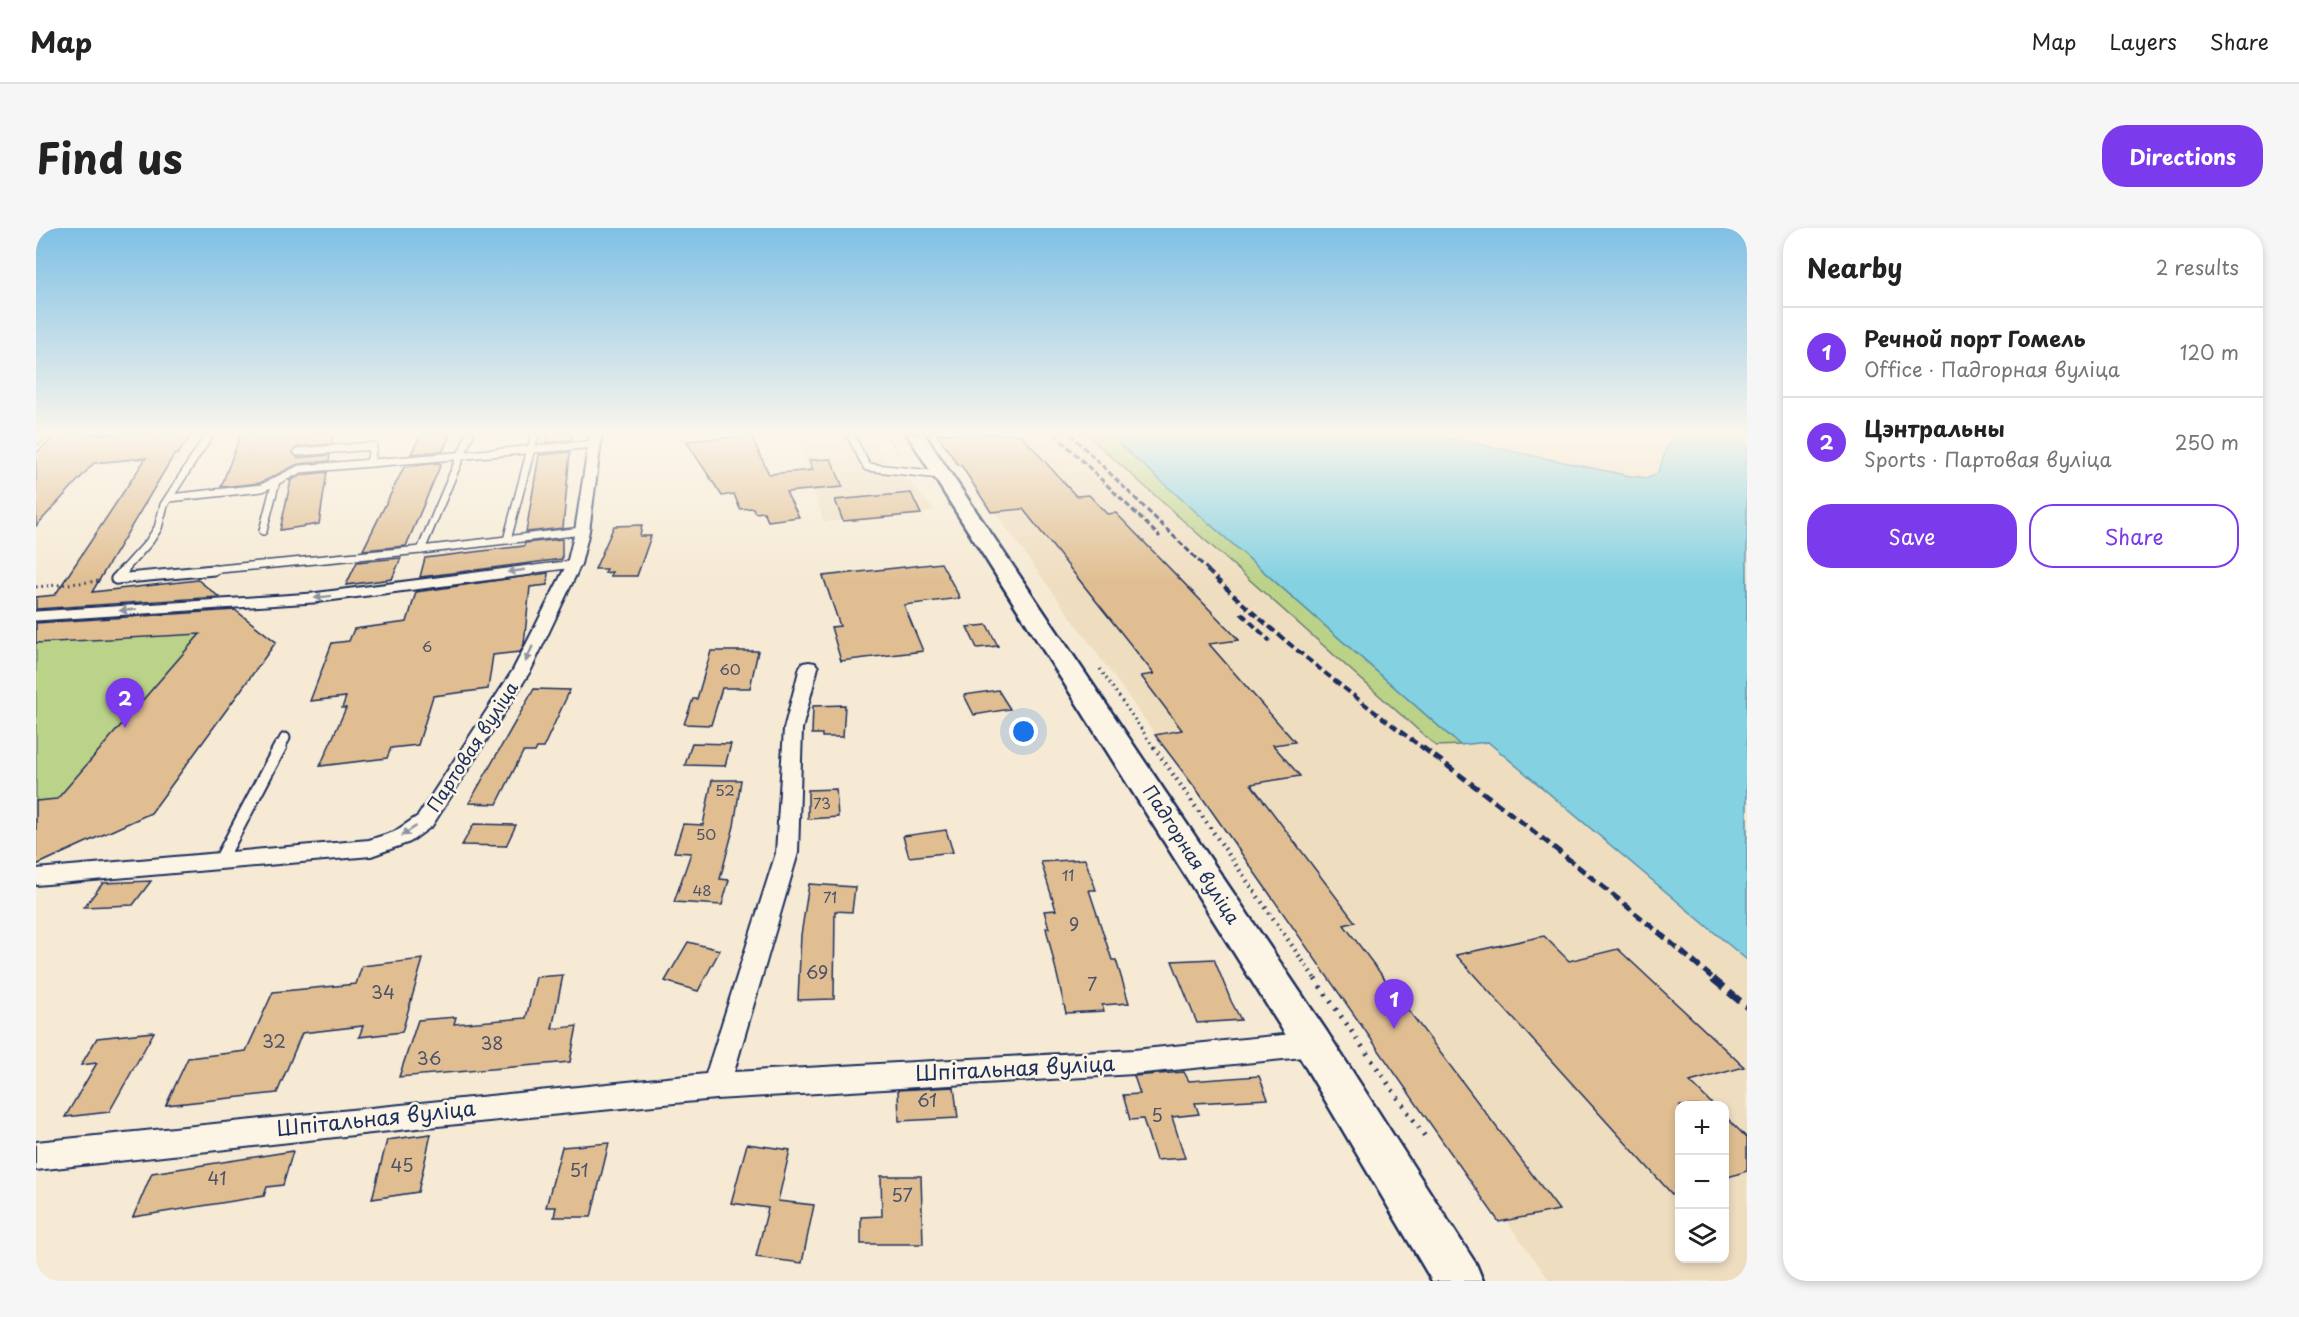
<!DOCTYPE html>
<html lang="en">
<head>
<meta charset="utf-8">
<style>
  :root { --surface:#fff; --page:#f6f6f6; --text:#222; --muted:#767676; --line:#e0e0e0; --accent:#7c3aed }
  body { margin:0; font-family:"Playpen Sans",sans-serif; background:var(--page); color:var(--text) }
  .controls { position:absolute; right:18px; bottom:18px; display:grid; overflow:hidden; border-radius:12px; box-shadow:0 3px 9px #0003 }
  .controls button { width:54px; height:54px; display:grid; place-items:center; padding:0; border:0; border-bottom:2px solid var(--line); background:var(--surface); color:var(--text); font:30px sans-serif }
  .you { position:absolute; left:988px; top:504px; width:21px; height:21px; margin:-15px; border:4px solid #fff; border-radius:50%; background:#1a73e8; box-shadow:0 0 0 9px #1a73e833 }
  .badge { display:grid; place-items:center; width:39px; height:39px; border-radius:50%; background:var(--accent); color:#fff; font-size:20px; font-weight:700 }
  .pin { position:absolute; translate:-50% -50px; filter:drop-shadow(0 2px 3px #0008) }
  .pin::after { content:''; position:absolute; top:32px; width:21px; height:18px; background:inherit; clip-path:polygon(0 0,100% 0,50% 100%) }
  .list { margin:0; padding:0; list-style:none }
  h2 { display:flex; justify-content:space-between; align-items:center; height:78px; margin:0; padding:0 24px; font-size:26px }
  h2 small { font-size:20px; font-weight:400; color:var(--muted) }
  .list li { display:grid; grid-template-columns:39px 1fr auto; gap:18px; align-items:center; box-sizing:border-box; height:90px; padding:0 24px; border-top:2px solid var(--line) }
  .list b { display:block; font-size:22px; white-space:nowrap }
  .list p { margin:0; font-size:20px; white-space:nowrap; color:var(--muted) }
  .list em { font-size:20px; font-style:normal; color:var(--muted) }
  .actions { display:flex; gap:12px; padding:18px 24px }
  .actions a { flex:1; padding:14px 0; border:2px solid var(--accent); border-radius:24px; text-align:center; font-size:21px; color:var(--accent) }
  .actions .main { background:var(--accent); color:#fff }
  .icon { flex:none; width:33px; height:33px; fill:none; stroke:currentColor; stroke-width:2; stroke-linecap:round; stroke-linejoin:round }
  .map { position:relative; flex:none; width:1711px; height:1053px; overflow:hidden; border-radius:24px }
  header { display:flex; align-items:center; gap:36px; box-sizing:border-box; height:84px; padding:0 30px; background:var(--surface); border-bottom:2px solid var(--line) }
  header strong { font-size:28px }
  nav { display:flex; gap:33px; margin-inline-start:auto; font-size:21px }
  .intro { display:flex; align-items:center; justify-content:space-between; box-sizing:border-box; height:144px; padding:0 36px }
  h1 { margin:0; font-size:42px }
  .button { padding:15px 27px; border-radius:24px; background:var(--accent); color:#fff; font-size:21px; font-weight:700 }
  main { display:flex; gap:36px; padding:0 36px }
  aside { flex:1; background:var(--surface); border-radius:24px; box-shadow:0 3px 9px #0003 }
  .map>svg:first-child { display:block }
</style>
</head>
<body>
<header>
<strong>Map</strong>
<nav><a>Map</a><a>Layers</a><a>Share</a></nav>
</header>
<div class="intro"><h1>Find us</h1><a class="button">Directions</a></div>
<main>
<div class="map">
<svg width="1711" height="1053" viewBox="0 0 1711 1053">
  <rect width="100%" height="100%" fill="#f6ead4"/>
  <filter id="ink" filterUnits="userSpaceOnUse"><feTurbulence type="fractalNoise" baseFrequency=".0167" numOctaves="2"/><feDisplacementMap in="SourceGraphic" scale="12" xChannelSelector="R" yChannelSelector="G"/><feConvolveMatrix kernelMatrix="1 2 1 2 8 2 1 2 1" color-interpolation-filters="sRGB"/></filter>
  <g filter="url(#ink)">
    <g fill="#efddc0" fill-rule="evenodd">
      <polygon points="775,206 832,206 858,248 872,251 898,282 885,286 788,294 769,233 768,218"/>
      <path d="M 899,206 L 1050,206 L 1400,518 L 1452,513 L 1711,732 L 1711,1053 L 1514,1053 L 959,284 ZM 1644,878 L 1688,878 L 1688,1030 L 1644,1030 Z"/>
      <polygon points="1393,206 1514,206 1578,210 1594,206 1647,206 1639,210 1629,221 1621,246 1612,250 1594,248"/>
    </g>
    <g fill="#bbd289" stroke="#6b8074" stroke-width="1.5">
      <polygon points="1050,206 1072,206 1424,517 1400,518"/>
      <polygon points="203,385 240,414 115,585 0,637 0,396"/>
    </g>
    <path fill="#83d1e1" stroke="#5990ad" stroke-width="1.5" d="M 1072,206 L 1393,206 L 1594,248 L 1612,250 L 1621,246 C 1631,228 1624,218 1647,206 L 1711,206 L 1711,732 L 1452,514 L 1424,517 Z"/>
    <g fill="#e0be92" stroke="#1b2f5e" stroke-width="1.5">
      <polygon points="22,206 156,206 142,226 138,227 56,364 162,352 183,369 0,381 0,369 19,367 110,230 58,235 0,298 0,225"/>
      <polygon points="205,206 297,206 296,216 261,219 256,224 262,230 294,227 293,233 262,236 224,255 185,259"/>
      <polygon points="385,206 414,206 407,223 375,226"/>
      <polygon points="512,206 536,206 536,212 510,215"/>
      <polygon points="901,206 984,206 1040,268 1053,267 1071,286 1080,285 1203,412 1173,416 1259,514 1237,517 1264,548 1215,556 1319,694 1308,697 1523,982 1463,994 1163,565 1119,507 1146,502 1105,448 1118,446 987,281 955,284 925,237 922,237"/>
      <polygon points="715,208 733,246 777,242 773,232 795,231 807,259 750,264 763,289 732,293 728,284 719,285 717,280 704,281 698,266 686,268 650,213"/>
      <polygon points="534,224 527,300 490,304 503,227"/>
      <polygon points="402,235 405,236 370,318 327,322 368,239"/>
      <polygon points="291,244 283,296 244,302 255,252 253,253 266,247"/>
      <polygon points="875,265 885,286 807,293 799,272"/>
      <polygon points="606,297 604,308 615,308 601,348 574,348 576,344 569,345 571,341 559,341 578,298"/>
      <polygon points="526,311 526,331 384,349 389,330 488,318 489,315"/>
      <polygon points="365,330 356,351 310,357 321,334"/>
      <polygon points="905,335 924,370 868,377 887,423 805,433 795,399 804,398 787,348"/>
      <polygon points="512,345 511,357 494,359 488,416 484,424 457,427 452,461 397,468 382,517 355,520 351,530 284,538 310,480 306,480 310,469 274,473 296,415 313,413 318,401 371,394 380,364"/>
      <polygon points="199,382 240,414 115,585 0,637 0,573 21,571 164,406 0,415 0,395"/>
      <polygon points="951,397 962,418 941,420 931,399"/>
      <polygon points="675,423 722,423 714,460 686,460 675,497 648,496 657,471 661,471"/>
      <polygon points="498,461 534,462 507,520 501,520 499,524 487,524 461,576 433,575"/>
      <polygon points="962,462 974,481 938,487 928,467"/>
      <polygon points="809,477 807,509 786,509 786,506 776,506 777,478"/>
      <polygon points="656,515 695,516 689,538 649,537"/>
      <polygon points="676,552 705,552 698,598 684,651 693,652 686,677 638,674 655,625 638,624 647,596 667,597"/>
      <polygon points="800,561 802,589 772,591 772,562"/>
      <polygon points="438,596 480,597 470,618 426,617"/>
      <polygon points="910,602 917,624 873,629 867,608"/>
      <polygon points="1049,631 1060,662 1053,662 1076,732 1080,732 1093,775 1066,777 1068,783 1030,785 1010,700 1013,700 1008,683 1020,682 1005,634"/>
      <polygon points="115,653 97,677 48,679 67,655"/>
      <polygon points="773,656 819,659 816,684 799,683 798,771 762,772 765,707"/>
      <polygon points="1508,708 1533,733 1582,721 1708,839 1654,854 1678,878 1644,878 1644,975 1420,727"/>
      <polygon points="652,714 684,722 662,763 629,753"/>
      <polygon points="387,731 366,804 323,809 327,798 266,805 241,865 130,877 152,830 210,823 237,764 320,756 326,738"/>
      <polygon points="1178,731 1195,773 1205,792 1161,795 1136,733"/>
      <polygon points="527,747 516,801 541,798 534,834 363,849 382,792 420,789 418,796 490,790 500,749"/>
      <polygon points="118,804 73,884 29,889 61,835 45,837 61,810"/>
      <polygon points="1148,844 1153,853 1223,848 1232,871 1159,875 1163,886 1136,889 1149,930 1120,932 1107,891 1094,892 1087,867 1104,866 1098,848"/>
      <polygon points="918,859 922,890 863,893 862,862"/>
      <polygon points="1689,888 1711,910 1711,943 1689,950"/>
      <polygon points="395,906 382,964 336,971 351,912"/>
      <polygon points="573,915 555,989 518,989 520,979 510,979 526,919"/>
      <polygon points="711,916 754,922 742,973 778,977 766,1035 720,1029 732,980 695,975"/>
      <polygon points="257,923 247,957 231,959 228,968 97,989 116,945"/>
      <polygon points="845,948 885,948 887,1016 825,1016 825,989 846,988"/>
    </g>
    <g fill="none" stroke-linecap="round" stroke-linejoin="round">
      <defs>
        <g id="lane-far2">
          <polyline points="814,206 831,239 904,247"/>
          <polyline points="0,213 8,206"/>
          <polyline points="262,224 337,218 334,235"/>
          <polyline points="133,270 226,260 264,241 560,216"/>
          <polyline points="227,303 240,253"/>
          <polyline points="471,312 499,206"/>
          <polyline points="385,322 434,206"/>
          <polyline points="87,343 113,314 122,300 128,277 174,206"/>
          <polyline points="162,343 385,322 546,303"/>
          <polyline points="483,343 538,336"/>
        </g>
        <g id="lane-far1">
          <polyline points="80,351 178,342"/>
          <polyline points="80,351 88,342"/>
          <polyline points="0,388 277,370 494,342"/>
          <polyline points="243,521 249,510"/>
        </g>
        <polyline id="lane" points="184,633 244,519"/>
        <g id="street">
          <polygon points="554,206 566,206 553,303 545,336 495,442 396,598 374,614 335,628 0,657 0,641 333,612 358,604 382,588 477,442 531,336 539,303"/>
          <polygon points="773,434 779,435 782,439 766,501 762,625 698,844 1098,822 1277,804 1286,808 1290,816 1286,824 1277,828 1098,846 680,871 381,900 0,942 0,914 670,846 740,625 748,501 764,439 767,435"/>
        </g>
        <polygon id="secondary" points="871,206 888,206 1291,804 1440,1036 1447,1053 1396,1053 1263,828"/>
      </defs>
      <use href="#lane-far2" stroke="#1b2f5e" stroke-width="10"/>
      <use href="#lane-far1" stroke="#1b2f5e" stroke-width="13"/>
      <use href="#lane" stroke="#1b2f5e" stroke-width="16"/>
      <use href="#street" stroke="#1b2f5e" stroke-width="4"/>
      <use href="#secondary" stroke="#1b2f5e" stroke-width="5"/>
      <polyline stroke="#1b2f5e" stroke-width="2" stroke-dasharray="1 3" stroke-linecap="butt" points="851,206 863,226"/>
      <g stroke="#1b2f5e" stroke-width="3" stroke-dasharray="1.5 4" stroke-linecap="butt">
        <polyline points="0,359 64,353"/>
        <polyline points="1064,441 1119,521"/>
      </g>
      <polyline stroke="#1b2f5e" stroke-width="4.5" stroke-dasharray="1.5 5" stroke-linecap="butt" points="1118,519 1280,752"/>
      <polyline stroke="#1b2f5e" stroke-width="5" stroke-dasharray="2 7" stroke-linecap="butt" points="1279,751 1390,910"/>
      <use href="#lane-far2" stroke="#fcf5e5" stroke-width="7"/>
      <use href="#lane-far1" stroke="#fcf5e5" stroke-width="9"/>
      <use href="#lane" stroke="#fcf5e5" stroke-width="12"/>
      <use href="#street" fill="#fcf5e5" fill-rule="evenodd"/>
      <use href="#secondary" fill="#fcf5e5" fill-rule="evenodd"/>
      <g stroke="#1b2f5e" stroke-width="3" stroke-dasharray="6 3" stroke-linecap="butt">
        <polyline points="1019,206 1124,309"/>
        <polyline points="1034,206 1173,343"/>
      </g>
      <g stroke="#1b2f5e" stroke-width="4" stroke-dasharray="8 4" stroke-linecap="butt">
        <path d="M 1171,342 C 1238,407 1313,465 1388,521"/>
        <polyline points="1205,385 1234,413"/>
      </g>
      <path stroke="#1b2f5e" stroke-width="5" stroke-dasharray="10 5" stroke-linecap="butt" d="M 1386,519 C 1487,593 1584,671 1679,752"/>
      <polyline stroke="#1b2f5e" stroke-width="7" stroke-dasharray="14 7" stroke-linecap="butt" points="1677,751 1711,779"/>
    </g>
    <defs><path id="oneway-solid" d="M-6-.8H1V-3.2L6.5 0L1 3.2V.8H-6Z" transform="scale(1.5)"/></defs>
    <g fill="#8c92a2">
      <use href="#oneway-solid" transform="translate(480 343) rotate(172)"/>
      <use href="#oneway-solid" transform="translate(287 369) rotate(173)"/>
      <use href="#oneway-solid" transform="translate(92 382) rotate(176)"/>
      <use href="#oneway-solid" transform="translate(493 426) rotate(114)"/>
      <use href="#oneway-solid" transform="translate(373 603) rotate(146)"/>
    </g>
  </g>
  <linearGradient id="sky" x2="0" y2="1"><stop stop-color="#7fc0e5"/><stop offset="0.58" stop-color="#fbf6ec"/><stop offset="1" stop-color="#fbf6ec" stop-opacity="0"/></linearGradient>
  <rect width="1711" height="354" fill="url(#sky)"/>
  <g text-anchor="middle" stroke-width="5" stroke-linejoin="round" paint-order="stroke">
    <g font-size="15" fill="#4c536b">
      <text x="391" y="424">6</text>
      <text x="694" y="447">60</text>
      <text x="689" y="568">52</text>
      <text x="786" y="581">73</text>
      <text x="670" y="612">50</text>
      <text x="1032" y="653">11</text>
      <text x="666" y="668">48</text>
      <text x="794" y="675">71</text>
    </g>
    <g font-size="18" fill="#1b2f5e" stroke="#fcf5e5">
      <text transform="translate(437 519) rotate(-57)" y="6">Партовая вуліца</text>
      <text transform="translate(1155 627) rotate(57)" y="6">Падгорная вуліца</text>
    </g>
    <g font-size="18" fill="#4c536b">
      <text x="1038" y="703">9</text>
      <text x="781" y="751">69</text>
      <text x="1056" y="763">7</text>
      <text x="347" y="771">34</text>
      <text x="238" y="820">32</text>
      <text x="456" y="822">38</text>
      <text x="393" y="837">36</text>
      <text x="891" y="879">61</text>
      <text x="1121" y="894">5</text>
      <text x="366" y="944">45</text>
      <text x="543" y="949">51</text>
      <text x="181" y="957">41</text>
      <text x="866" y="974">57</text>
    </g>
    <g font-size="21" fill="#1b2f5e" stroke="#fcf5e5">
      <text transform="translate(979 841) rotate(-3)" y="7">Шпітальная вуліца</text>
      <text transform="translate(340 891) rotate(-6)" y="7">Шпітальная вуліца</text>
    </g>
  </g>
</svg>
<div class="controls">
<button>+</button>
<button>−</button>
<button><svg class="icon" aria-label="layers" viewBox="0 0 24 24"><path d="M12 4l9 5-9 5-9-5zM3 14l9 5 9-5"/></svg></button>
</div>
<div class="you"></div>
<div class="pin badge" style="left:1358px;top:801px">1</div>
<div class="pin badge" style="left:89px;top:500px">2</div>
</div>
<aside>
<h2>Nearby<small>2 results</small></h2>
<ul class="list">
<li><span class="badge">1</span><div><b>Речной порт Гомель</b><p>Office · Падгорная вуліца</p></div><em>120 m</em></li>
<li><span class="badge">2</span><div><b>Цэнтральны</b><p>Sports · Партовая вуліца</p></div><em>250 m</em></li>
</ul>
<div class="actions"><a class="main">Save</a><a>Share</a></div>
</aside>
</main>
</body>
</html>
